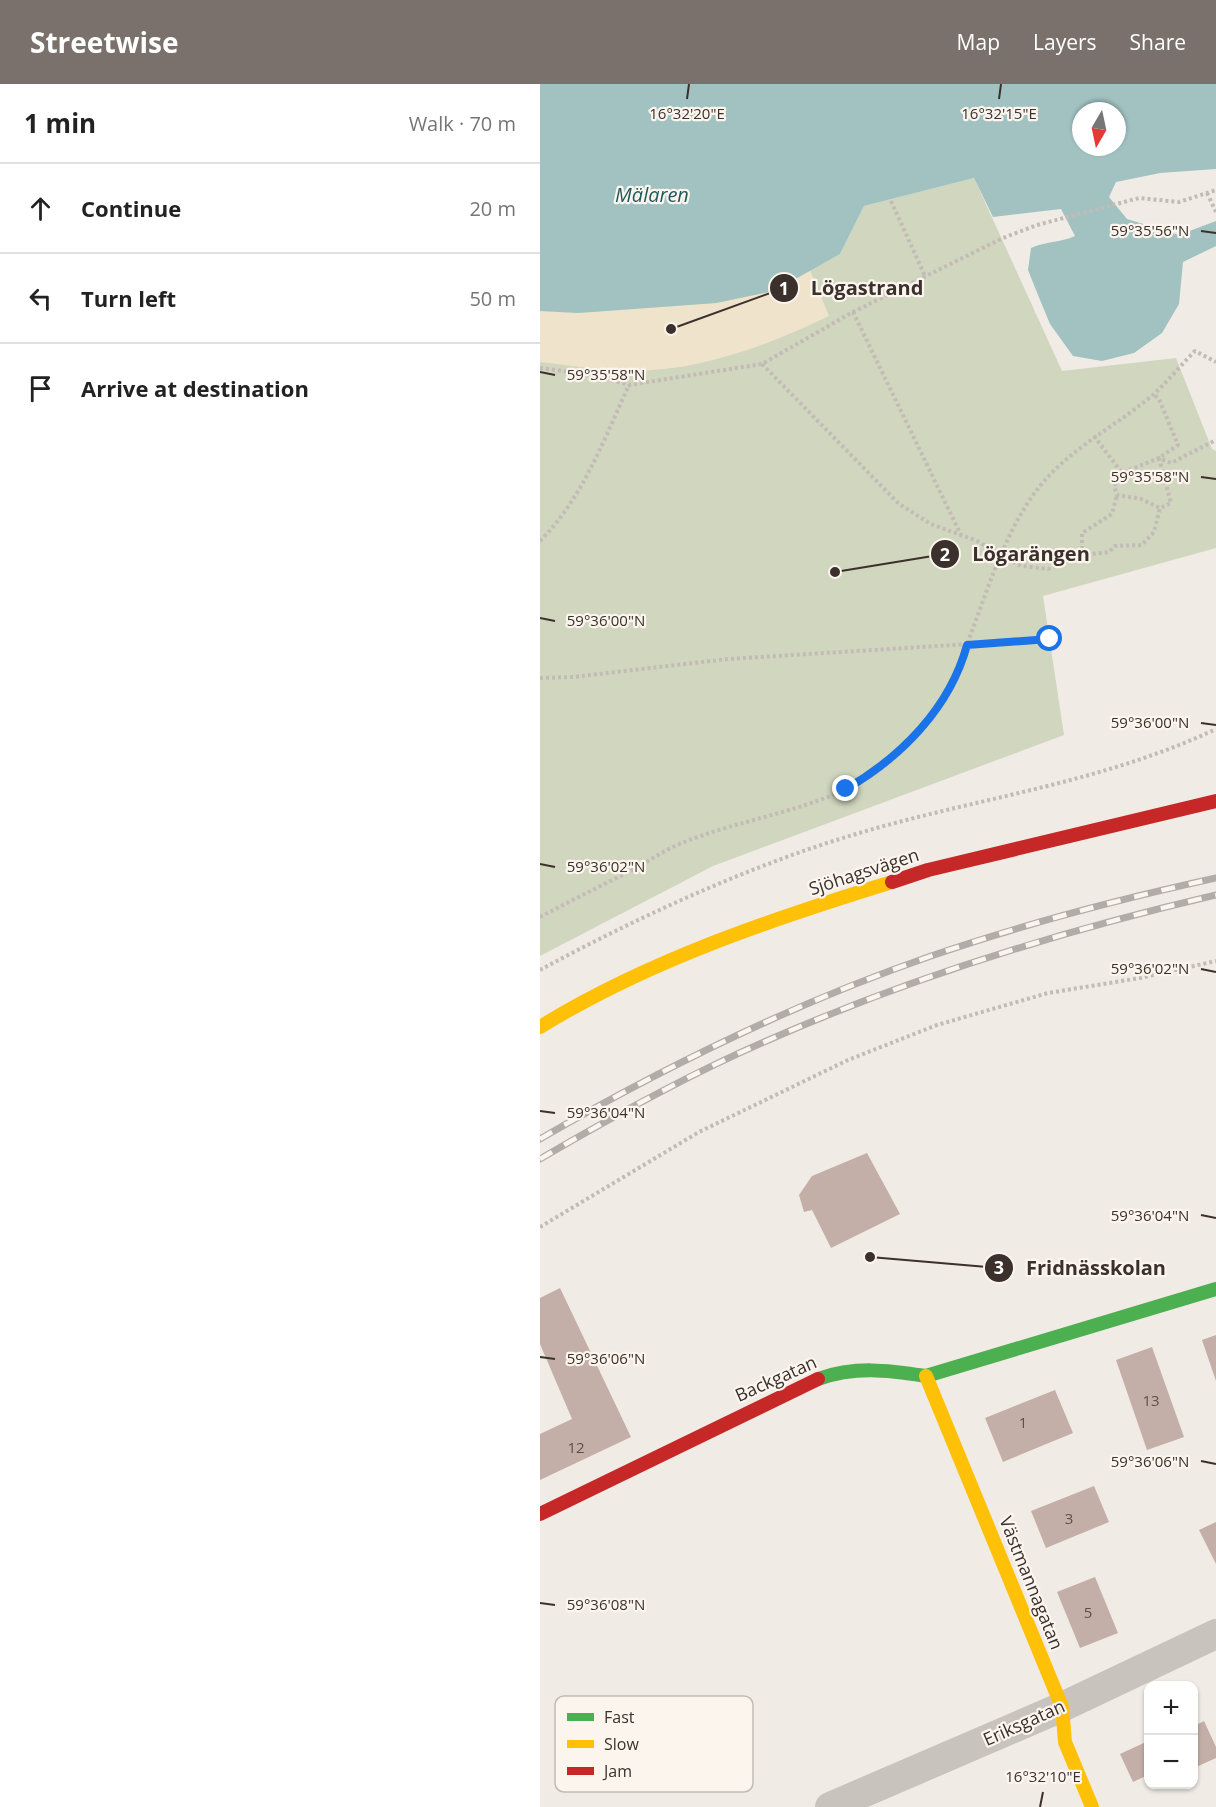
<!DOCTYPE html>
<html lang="en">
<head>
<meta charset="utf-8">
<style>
  :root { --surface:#fff; --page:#f6f6f6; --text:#222; --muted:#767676; --line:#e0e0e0; --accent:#7a716c }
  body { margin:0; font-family:"Open Sans",sans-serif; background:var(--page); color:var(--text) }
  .controls { position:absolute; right:18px; bottom:18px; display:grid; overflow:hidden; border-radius:12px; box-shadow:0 2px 4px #0004 }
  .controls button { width:54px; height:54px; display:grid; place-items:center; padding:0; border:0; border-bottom:2px solid var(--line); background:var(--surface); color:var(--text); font:30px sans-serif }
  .compass { position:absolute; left:532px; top:18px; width:54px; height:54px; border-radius:50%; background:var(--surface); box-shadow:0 2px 4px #0004; rotate:189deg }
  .stop { position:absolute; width:18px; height:18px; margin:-14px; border:4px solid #1a73e8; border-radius:50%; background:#fff }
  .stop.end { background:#1a73e8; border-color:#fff; box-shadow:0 2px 6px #0008 }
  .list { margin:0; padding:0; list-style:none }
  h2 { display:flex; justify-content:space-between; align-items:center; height:78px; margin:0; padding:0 24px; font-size:26px }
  h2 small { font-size:20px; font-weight:400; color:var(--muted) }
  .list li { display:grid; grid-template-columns:39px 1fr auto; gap:18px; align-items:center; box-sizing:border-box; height:90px; padding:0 24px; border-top:2px solid var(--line) }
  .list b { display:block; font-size:22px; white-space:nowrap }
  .list em { font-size:20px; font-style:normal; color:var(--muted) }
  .icon { flex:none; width:33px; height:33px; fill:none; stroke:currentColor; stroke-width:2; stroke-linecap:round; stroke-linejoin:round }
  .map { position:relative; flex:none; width:676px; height:1723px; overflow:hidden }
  header { display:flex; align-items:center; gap:36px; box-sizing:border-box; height:84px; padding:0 30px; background:var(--accent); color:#fff }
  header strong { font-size:28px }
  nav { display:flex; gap:33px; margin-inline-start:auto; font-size:21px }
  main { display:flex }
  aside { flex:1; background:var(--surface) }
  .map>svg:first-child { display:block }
</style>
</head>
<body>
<header>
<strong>Streetwise</strong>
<nav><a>Map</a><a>Layers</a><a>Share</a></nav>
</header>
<main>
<aside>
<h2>1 min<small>Walk · 70 m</small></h2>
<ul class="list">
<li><svg class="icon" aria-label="ahead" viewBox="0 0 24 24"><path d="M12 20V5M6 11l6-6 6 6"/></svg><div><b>Continue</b></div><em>20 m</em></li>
<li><svg class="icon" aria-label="left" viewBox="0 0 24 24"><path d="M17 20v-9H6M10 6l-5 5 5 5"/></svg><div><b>Turn left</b></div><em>50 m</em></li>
<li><svg class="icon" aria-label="arrive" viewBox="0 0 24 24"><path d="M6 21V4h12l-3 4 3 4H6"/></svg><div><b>Arrive at destination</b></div></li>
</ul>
</aside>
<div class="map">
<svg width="676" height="1723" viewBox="0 0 676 1723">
  <rect width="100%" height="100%" fill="#f0ebe5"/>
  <polygon fill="#d1d6bf" points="434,94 522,287 636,274 672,365 676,367 676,464 503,512 524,651 173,782 0,872 0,227 38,229 270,186 300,170 324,122"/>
  <path fill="#efe3cc" d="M 270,186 L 289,232 C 226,262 162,286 92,287 C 62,287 30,281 0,278 L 0,227 L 38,229 L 176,219 L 234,207 Z"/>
  <path fill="#a1c2c1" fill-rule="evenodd" d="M 0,0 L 676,0 L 676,85 L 620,89 L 576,98 L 569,113 L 587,135 L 639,151 L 676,137 L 676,162 L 643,178 L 639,220 L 622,249 L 594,269 L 562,277 L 533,272 L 510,240 L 498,211 L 488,186 L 491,164 C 506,157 520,159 535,152 L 521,125 L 453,133 L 434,94 L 324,122 L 300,170 L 234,207 L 176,219 L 38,229 L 0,227 ZM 541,27 L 577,27 L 577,63 L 541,63 Z"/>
  <g fill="#c3afa7">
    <polygon points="327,1069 360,1130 291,1164 272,1126 264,1128 259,1111 272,1092"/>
    <polygon points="20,1204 91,1353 0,1396 0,1350 32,1335 0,1260 0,1214"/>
    <polygon points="676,1251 676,1297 662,1256"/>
    <polygon points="612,1263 644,1353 607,1366 576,1276"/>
    <polygon points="515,1306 533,1349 463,1378 445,1334"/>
    <polygon points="554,1402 569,1438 506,1464 491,1427"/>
    <polygon points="676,1438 676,1480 659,1446"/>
    <polygon points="555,1493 578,1549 540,1564 517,1508"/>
    <polygon points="664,1637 676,1663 676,1674 654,1684 654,1642"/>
    <polygon points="608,1657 608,1691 593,1698 580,1670"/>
  </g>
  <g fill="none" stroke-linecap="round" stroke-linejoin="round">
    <g stroke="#c2bbb6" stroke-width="4" stroke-dasharray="3 3" stroke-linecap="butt">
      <polyline points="667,109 676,128"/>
      <polyline points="351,117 385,192"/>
      <polyline points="313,228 421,451"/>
      <polyline points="222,280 359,420 391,440 437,457 481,482 508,485 542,471 569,468 575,462 602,461 614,448 620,424 631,419 619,374 638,361 619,315 613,310"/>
      <polyline points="0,284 53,291 89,301 222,280 313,228 463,154 497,141 599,114 639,118 676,106"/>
      <polyline points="554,352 582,389 619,374 631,379 676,356"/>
      <polyline points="582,389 574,402 577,411 601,415 620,424"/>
      <path d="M 0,457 C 43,414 64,355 89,301"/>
      <polyline points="542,471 542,449 572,430 577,411"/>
      <polyline points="0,594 33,593 188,575 510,555"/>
      <path d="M 0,833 C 32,816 65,800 98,783 C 112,775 126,765 142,759 C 202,734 285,725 338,687 C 431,619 431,509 487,420 C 520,368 569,348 614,310 C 628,297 641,281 655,267 L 676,278"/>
      <path d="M 0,886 C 96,834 211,781 316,750 C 436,714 562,699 676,645"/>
      <polyline points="0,1143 159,1048 308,976 397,941 508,909 600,894 676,877"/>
    </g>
    <polyline stroke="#c9c3be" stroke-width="30" points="290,1723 522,1623 676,1550"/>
    <path stroke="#4caf50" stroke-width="14" d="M 278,1295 C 315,1282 347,1286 386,1292 L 676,1205"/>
    <g stroke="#ffc107" stroke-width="14">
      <path d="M 0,943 C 107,877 232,835 352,798"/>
      <polyline points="386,1292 522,1623 525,1658 552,1723"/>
    </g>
    <g stroke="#c62828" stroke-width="14">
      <polyline points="352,798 388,786 676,717"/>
      <polyline points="0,1430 278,1295"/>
    </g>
    <defs>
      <g id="rail">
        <path d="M 0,1055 C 124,983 255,919 391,872 C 484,840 580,815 676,794"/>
        <path d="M 0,1075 C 72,1033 148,991 224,958 C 369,894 522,847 676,811"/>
      </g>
    </defs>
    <use href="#rail" stroke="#b1aca8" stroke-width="7"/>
    <use href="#rail" stroke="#fbf5ee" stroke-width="4.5" stroke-dasharray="14" stroke-linecap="butt"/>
  </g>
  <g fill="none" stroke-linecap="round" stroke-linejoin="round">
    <path stroke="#1a73e8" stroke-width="8" d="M 306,705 C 361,673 410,624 427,561 L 510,555"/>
  </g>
  <path fill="none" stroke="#3b302b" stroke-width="2" d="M 147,15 L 149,0M 459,15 L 461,0M 661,147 L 676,149M 0,288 L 15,291M 661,393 L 676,395M 0,534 L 15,537M 661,639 L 676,641M 0,780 L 15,783M 661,885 L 676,888M 0,1027 L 15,1029M 661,1131 L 676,1134M 0,1273 L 15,1275M 661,1377 L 676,1380M 0,1519 L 15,1521M 500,1723 L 503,1708"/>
  <g text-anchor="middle" stroke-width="4.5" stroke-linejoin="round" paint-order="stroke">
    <g font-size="15" fill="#5d504a">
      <text x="611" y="1322">13</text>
      <text x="483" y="1344">1</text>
      <text x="36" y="1369">12</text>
      <text x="529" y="1440">3</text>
      <text x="548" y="1534">5</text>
    </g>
    <g font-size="18" fill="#3b302b" stroke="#fbf5ee">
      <text transform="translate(324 788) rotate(-18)" y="6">Sjöhagsvägen</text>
      <text transform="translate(236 1295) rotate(-24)" y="6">Backgatan</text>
      <text transform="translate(491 1499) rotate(68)" y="6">Västmannagatan</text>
      <text transform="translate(484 1639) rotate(-24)" y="6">Eriksgatan</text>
    </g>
    <g font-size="20" font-style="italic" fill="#1f5a5e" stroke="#fbf5ee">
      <text x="112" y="118">Mälaren</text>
    </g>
  </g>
  <rect x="15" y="1612" width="198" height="96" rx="9" fill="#fbf5ee" stroke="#c1bab4" stroke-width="1.5"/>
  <rect x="27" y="1629" width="27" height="8" fill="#4caf50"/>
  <rect x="27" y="1656" width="27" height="8" fill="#ffc107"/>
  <rect x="27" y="1683" width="27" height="8" fill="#c62828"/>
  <g font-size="16" fill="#3b302b">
    <text x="64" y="1639">Fast</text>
    <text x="64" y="1666">Slow</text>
    <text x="64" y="1693">Jam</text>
  </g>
  <g font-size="15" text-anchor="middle" fill="#3b302b" stroke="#fbf5ee" stroke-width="4.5" stroke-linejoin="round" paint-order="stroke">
    <text x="147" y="35">16°32'20"E</text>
    <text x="459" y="35">16°32'15"E</text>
    <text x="610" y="152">59°35'56"N</text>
    <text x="66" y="296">59°35'58"N</text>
    <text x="610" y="398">59°35'58"N</text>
    <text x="66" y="542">59°36'00"N</text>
    <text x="610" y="644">59°36'00"N</text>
    <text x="66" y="788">59°36'02"N</text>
    <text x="610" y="890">59°36'02"N</text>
    <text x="66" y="1034">59°36'04"N</text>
    <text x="610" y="1137">59°36'04"N</text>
    <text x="66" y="1280">59°36'06"N</text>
    <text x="610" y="1383">59°36'06"N</text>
    <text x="66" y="1526">59°36'08"N</text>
    <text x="503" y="1698">16°32'10"E</text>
  </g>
  <path fill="none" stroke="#3b302b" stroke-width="2" d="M131 245L244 204M295 488L405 470M330 1173L459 1184"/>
  <g fill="#3b302b" stroke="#fbf5ee" stroke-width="2">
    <circle cx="131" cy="245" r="6"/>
    <circle cx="295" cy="488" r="6"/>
    <circle cx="330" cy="1173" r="6"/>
    <circle cx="244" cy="204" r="15"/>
    <circle cx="405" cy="470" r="15"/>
    <circle cx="459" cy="1184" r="15"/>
  </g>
  <g font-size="18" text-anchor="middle" font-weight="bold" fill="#fff">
    <text x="244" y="211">1</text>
    <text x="405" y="477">2</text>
    <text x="459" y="1190">3</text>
  </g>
  <g font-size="20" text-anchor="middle" font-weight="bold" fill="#3b302b" stroke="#fbf5ee" stroke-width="4.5" stroke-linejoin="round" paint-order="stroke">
    <text x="327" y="211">Lögastrand</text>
    <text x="491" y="477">Lögarängen</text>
    <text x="556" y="1191">Fridnässkolan</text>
  </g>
</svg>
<div class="controls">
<button>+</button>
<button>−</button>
</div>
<svg class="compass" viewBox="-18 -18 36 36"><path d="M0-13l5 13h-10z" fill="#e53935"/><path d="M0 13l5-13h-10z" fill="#767676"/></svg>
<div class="stop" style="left:510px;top:555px"></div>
<div class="stop end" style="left:306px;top:705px"></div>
</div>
</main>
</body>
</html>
